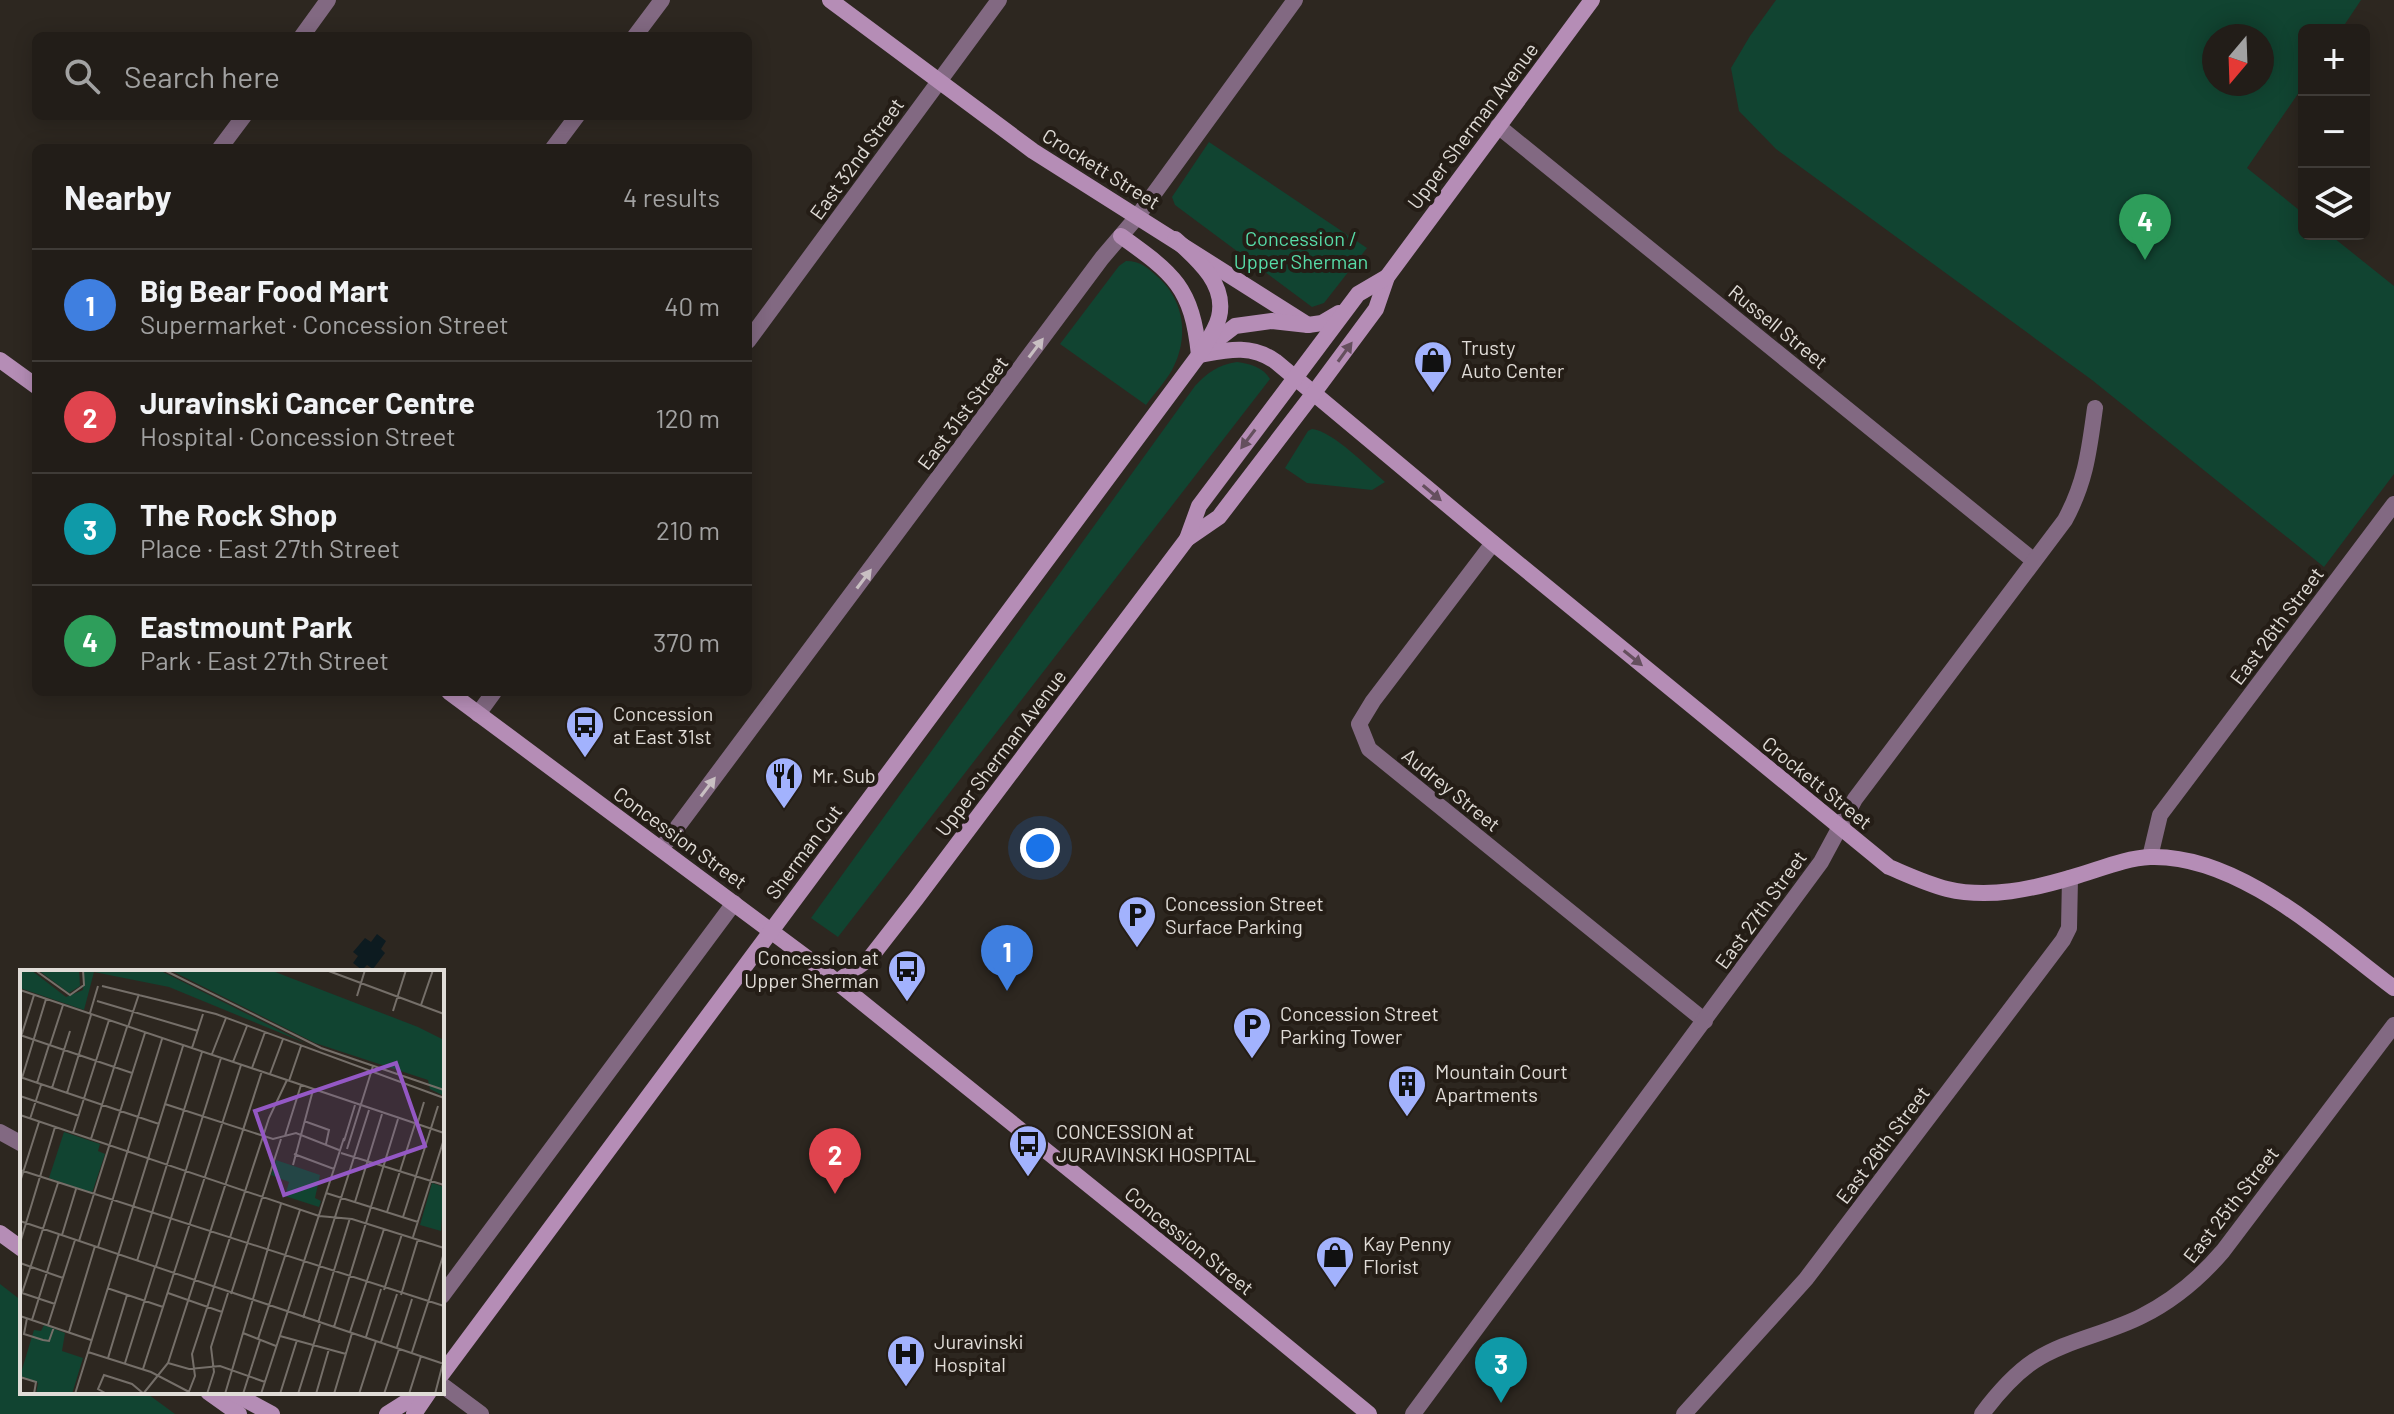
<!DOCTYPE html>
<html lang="en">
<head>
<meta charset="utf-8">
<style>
  :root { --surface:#221d18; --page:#2a2621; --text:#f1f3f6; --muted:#a2a2a2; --line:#3f3b37; --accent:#a2b2fd }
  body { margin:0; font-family:Barlow,sans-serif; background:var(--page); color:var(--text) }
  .controls { position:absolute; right:24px; top:24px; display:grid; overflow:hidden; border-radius:12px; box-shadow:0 4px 20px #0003 }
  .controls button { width:72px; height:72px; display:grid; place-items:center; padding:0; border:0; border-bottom:2px solid var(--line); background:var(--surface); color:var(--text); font:40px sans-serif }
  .compass { position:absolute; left:2202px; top:24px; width:72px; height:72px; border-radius:50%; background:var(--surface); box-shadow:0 4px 20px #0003; rotate:199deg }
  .you { position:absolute; left:1040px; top:848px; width:28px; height:28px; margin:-20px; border:6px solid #fff; border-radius:50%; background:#1a73e8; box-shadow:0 0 0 12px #1a73e833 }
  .badge { display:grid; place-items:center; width:52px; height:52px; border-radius:50%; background:var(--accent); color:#fff; font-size:26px; font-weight:700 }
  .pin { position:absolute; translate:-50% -66px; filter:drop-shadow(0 2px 4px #0008) }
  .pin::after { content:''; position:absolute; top:42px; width:28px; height:24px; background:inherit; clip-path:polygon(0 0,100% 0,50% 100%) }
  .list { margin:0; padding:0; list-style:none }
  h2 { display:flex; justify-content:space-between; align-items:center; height:104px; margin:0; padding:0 32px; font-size:34px }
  h2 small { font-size:26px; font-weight:400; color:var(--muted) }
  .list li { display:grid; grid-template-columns:52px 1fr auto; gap:24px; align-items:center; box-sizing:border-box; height:112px; padding:0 32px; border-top:2px solid var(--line) }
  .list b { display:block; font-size:30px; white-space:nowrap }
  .list p { margin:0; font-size:26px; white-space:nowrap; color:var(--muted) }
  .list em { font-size:26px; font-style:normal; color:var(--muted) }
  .icon { flex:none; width:44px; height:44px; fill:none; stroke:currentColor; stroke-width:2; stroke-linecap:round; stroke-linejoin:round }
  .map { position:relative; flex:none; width:2394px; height:1414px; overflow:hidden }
  .search { position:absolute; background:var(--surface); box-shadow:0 4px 20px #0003; left:32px; top:32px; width:720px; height:88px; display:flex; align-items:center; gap:20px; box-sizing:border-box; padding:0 28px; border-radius:12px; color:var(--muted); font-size:30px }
  .panel { position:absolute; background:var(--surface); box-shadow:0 4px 20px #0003; left:32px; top:144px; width:720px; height:552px; border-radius:12px }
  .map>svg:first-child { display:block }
</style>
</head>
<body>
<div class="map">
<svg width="2394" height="1414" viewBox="0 0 2394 1414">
  <rect width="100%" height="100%" fill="#2d2720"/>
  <g fill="#114431" fill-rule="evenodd">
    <path d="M 1776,0 L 2361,0 L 2341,30 L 2304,30 L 2304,85 L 2247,168 L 2304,214 L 2304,234 L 2329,234 L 2394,286 L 2394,474 L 2324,567 L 2092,380 L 1776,149 L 1739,111 L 1731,68 L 1750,36 ZM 2214,36 L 2262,36 L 2262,84 L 2214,84 Z"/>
    <polygon points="1209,142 1367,248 1324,303 1312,307 1175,205 1172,197"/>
    <path d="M 1126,261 C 1141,261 1148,268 1159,278 C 1185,302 1189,339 1172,370 C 1165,382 1154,394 1146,405 L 1060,344 L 1119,266 Z"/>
    <path d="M 1237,362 C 1250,364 1263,367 1270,379 L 838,937 L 811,918 L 1195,386 C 1208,372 1218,365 1237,362 Z"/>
    <path d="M 1312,429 C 1333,431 1368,468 1385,482 L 1372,490 L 1307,483 L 1285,468 L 1308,431 Z"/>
    <polygon points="0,1284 22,1301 22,1392 145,1392 175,1414 0,1414"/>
  </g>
  <polygon fill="#0d1b20" points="377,934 386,941 381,949 385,953 373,969 367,965 362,970 353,963 358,956 353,952 365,938 371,942"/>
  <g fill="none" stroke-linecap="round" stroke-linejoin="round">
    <g stroke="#826982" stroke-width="16">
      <polyline points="302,36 328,0"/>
      <polyline points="635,36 662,0"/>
      <polyline points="1498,126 2033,560"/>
      <polyline points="220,148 244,116"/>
      <polyline points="553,148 577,116"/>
      <polyline points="748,341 999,0"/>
      <polyline points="1493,543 1373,701 1359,724 1369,749 1705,1021"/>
      <polyline points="478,714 494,692"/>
      <polyline points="661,849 1102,258 1137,217 1295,0"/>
      <polyline points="2150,857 2160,815 2394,504"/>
      <polyline points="0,1132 22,1144"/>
      <polyline points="442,1296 734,903"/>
      <polyline points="442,1385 481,1414"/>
      <path d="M 1413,1414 L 1821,862 L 1855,799 L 2065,520 C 2086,481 2089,451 2095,408"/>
      <polyline points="1684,1414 1806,1279 2063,940 2069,928 2070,878"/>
      <path d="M 1982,1414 C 1997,1394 2013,1375 2034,1361 C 2066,1340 2107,1334 2142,1316 C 2174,1300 2200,1278 2223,1251 L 2394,1025"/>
    </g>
    <g stroke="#b58db6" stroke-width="16">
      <polyline points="830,0 1033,151 1308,325"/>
      <path d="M 1121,236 C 1174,274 1192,287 1199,355"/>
      <polyline points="1209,346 1235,326 1272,321 1308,325 1322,323 1339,313"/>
      <path d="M 1199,355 C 1227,350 1250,344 1275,361 L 1493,543 L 1889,867 C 1908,875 1927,884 1947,889 C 1989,899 2033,889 2073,877 C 2098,870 2125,858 2150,857 C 2239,854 2327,938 2394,988"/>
      <polyline points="0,360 36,386"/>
      <polyline points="1187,539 1219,517 1313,394 1376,309 1387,277 1592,0"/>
      <polyline points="449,692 807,958 1188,1265 1369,1414"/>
      <polyline points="837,982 870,958 916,899 1187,539 1199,506 1358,294 1387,277"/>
      <polyline points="0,1233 22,1249"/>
      <path d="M 442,1374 L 1199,355 C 1206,343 1216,330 1219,317 C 1227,284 1197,259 1175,239"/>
      <polyline points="208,1392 239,1414"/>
      <polyline points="231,1392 272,1414"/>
      <polyline points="387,1414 406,1402 417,1392"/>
      <polyline points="414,1414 429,1392"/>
    </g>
  </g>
  <defs><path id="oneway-solid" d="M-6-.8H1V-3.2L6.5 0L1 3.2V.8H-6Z" transform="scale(2)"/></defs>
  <g fill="#c8bfc2">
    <use href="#oneway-solid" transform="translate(1036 348) rotate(-53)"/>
    <use href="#oneway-solid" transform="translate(864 579) rotate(-53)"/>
    <use href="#oneway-solid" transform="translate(708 787) rotate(-53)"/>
  </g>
  <g fill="#654f5e">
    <use href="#oneway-solid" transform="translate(1345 352) rotate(-54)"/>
    <use href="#oneway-solid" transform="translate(1248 439) rotate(127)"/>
    <use href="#oneway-solid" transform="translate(1432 493) rotate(40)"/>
    <use href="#oneway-solid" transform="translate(1633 658) rotate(39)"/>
  </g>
  <defs>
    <symbol id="shop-pin" viewBox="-11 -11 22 30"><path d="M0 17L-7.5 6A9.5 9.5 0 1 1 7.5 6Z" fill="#a2b2fd" stroke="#241d16"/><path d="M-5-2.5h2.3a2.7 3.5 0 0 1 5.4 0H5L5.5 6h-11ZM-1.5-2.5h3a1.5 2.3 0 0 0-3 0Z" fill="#111"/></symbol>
    <symbol id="bus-pin" viewBox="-11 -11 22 30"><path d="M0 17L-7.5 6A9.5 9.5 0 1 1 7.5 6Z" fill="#a2b2fd" stroke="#241d16"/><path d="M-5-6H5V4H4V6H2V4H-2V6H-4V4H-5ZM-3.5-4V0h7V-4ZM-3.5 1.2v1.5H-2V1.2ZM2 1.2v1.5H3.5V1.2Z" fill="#111"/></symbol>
    <symbol id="restaurant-pin" viewBox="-11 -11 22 30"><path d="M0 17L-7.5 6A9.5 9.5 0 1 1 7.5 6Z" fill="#a2b2fd" stroke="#241d16"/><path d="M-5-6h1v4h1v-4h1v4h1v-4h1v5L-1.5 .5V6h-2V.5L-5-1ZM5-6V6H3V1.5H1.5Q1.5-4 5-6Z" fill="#111"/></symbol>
    <symbol id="parking-pin" viewBox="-11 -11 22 30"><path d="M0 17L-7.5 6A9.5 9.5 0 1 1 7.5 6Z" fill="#a2b2fd" stroke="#241d16"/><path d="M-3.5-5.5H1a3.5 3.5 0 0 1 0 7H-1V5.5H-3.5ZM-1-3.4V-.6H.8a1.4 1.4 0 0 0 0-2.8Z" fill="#111"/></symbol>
    <symbol id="building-pin" viewBox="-11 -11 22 30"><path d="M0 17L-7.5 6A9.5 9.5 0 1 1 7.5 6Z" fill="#a2b2fd" stroke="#241d16"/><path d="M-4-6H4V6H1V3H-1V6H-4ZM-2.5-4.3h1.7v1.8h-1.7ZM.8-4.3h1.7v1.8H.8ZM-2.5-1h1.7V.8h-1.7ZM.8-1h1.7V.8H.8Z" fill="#111"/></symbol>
    <symbol id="hospital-pin" viewBox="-11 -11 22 30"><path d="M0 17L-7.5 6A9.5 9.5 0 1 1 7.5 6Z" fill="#a2b2fd" stroke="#241d16"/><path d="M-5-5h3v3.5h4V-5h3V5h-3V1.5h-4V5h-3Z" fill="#111"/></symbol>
  </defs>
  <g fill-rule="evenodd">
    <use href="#shop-pin" x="1411" y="338" width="44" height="60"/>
    <use href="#bus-pin" x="563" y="703" width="44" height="60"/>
    <use href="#restaurant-pin" x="762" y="754" width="44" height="60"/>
    <use href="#parking-pin" x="1115" y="893" width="44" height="60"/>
    <use href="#bus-pin" x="885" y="947" width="44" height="60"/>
    <use href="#parking-pin" x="1230" y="1004" width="44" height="60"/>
    <use href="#building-pin" x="1385" y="1062" width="44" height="60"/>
    <use href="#bus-pin" x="1006" y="1122" width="44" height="60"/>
    <use href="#shop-pin" x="1313" y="1233" width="44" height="60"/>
    <use href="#hospital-pin" x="884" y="1332" width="44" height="60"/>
  </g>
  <g text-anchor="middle" stroke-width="8" stroke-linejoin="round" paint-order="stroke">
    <g font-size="20" fill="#e0dcd7" stroke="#241d16">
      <text transform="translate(1473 126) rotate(-53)" y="7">Upper Sherman Avenue</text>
      <text transform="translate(857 159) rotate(-54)" y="7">East 32nd Street</text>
      <text transform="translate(1101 169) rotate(32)" y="7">Crockett Street</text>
      <text transform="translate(1778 327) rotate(39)" y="7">Russell Street</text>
      <text transform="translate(963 413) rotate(-53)" y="7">East 31st Street</text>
      <text transform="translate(2277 626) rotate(-53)" y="7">East 26th Street</text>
      <text transform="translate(1001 753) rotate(-53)" y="7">Upper Sherman Avenue</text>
      <text transform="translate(1817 783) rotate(39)" y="7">Crockett Street</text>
      <text transform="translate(1451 790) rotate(39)" y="7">Audrey Street</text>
      <text transform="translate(680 838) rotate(36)" y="7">Concession Street</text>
      <text transform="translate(804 852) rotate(-53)" y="7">Sherman Cut</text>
      <text transform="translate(1761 910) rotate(-54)" y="7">East 27th Street</text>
      <text transform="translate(1883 1145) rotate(-53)" y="7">East 26th Street</text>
      <text transform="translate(2231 1205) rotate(-52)" y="7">East 25th Street</text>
      <text transform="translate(1189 1241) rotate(39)" y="7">Concession Street</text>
    </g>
    <g font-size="20" fill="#57dca8" stroke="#241d16">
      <text x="1301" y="246">Concession /<tspan x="1301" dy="23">Upper Sherman</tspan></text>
    </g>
    <g font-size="20" fill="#e0dcd7" stroke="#241d16" text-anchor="start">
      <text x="1461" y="355">Trusty<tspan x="1461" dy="23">Auto Center</tspan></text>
      <text x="613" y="721">Concession<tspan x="613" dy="23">at East 31st</tspan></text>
      <text x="812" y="783">Mr. Sub</text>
      <text x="1165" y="911">Concession Street<tspan x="1165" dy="23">Surface Parking</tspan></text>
      <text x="879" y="965" text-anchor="end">Concession at<tspan x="879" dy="23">Upper Sherman</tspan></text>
      <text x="1280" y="1021">Concession Street<tspan x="1280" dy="23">Parking Tower</tspan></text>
      <text x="1435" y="1079">Mountain Court<tspan x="1435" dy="23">Apartments</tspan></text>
      <text x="1056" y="1139">CONCESSION at<tspan x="1056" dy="23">JURAVINSKI HOSPITAL</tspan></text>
      <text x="1363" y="1251">Kay Penny<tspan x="1363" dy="23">Florist</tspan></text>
      <text x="934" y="1349">Juravinski<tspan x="934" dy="23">Hospital</tspan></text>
    </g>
  </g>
  <g transform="translate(20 970)">
    <rect width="424" height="424" fill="#2d2720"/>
    <path d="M 0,0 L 11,0 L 46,27 L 63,20 L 64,0 L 139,0 L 285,73 L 149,17 L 74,2 L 64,40 L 0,18 ZM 18,0 L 59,0 L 60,16 L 49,23 ZM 150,0 L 250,0 L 398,57 L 424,70 L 424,126 L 410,119 L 408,110 L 295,73 ZM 44,162 L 80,174 L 78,181 L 85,184 L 72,223 L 29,208 ZM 256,190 L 300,205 L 295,228 L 301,231 L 299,237 L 265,226 L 269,212 L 251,205 ZM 412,213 L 424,217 L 421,261 L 400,255 ZM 24,355 L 45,363 L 42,381 L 63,388 L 52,424 L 16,424 L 18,413 L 0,406 L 14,360 L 21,361 Z" fill="#114431"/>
    <path fill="none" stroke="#756f69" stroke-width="2" d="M 15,0 L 50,25 L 64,15 L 63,0M 144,0 L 301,78 L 424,120M 306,0 L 424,44M 82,16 L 196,44 L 424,128M 0,20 L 424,163M 337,26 L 345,0M 77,31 L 178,61M 401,35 L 413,0M 373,41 L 386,0M 70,43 L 78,16M 108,57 L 119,24M 0,65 L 112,103M 0,70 L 14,25M 30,75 L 43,35M 172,78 L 183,44M 192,84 L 206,48M 213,92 L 227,56M 232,98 L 245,62M 250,104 L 263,69M 0,107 L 139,154M 2,108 L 26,29M 269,111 L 281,76M 17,113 L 29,75M 32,118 L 50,61M 47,123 L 71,45M 0,126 L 59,146M 145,134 L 253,169 L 276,163 L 319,180M 0,145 L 299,246 L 332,249 L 424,278M 10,149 L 21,115M 284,151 L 309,160 L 306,174M 397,155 L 404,132M 53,163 L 89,50M 265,166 L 281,115M 71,169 L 107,57M 324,171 L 335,135M 327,179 L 353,96M 321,183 L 424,215M 274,184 L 314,199M 273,195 L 293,120M 0,200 L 424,336M 0,212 L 19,152M 306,223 L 398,252M 335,232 L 362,144M 367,242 L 395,154M 383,247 L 418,136M 0,251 L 424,394M 42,265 L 56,219M 393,267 L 424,169M 59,271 L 125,63M 0,273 L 35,157M 78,277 L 142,69M 117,291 L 182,82M 0,293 L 43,308M 136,296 L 201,88M 87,318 L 143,337M 364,320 L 382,264M 2,323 L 38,213M 2,323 L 35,334M 148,323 L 202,342M 211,324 L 261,169M 381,325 L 398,269M 0,346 L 71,370M 7,348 L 4,364 L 23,370 L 29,371 L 34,357M 283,348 L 349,140M 12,350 L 39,264M 298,353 L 330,248M 28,355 L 55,270M 314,357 L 378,149M 49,362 L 75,276M 330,362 L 364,259M 223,363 L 256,376M 260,366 L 326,384M 346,367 L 361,319M 238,369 L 280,240M 361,372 L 377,324M 377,377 L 392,329M 68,382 L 131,402 L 173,424M 392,382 L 424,283M 88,388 L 107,325M 105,393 L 135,297M 148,393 L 169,399 L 200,396 L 245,412M 123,399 L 221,95M 0,407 L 16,412 L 14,424M 55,424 L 163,76M 87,424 L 78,419 L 84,405 L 112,414 L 124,424M 123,424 L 148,393 L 242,101M 168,424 L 175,406 L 172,384 L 249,148 L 267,110M 187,424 L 194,402 L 191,377 L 208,323M 205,424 L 261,234M 223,424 L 240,370M 241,424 L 324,168M 260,424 L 277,370M 278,424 L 300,354M 296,424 L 309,379M 314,424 L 332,363M 339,424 L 356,371M 364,424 L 379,379M 389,424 L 401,386M 415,424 L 423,393"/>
    <path fill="#9458c5" fill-opacity="0.15" stroke="#9458c5" stroke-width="4" d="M 376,93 L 405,176 L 264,225 L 235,141 Z"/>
    <rect width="424" height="424" fill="none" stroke="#e0dcd7" stroke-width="4"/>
  </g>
</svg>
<div class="controls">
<button>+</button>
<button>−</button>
<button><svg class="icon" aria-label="layers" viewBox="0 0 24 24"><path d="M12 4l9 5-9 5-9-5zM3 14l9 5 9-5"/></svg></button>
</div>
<svg class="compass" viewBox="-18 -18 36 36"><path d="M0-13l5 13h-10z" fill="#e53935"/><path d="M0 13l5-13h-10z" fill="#a2a2a2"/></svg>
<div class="you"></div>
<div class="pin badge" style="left:1007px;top:991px;background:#3f7fe0">1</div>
<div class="pin badge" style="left:835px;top:1194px;background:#e0444e">2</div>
<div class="pin badge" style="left:1501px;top:1403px;background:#0f9aa8">3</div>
<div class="pin badge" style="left:2145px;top:260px;background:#2e9e5b">4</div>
<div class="search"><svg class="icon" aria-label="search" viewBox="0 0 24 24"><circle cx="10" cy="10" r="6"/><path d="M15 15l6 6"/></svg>Search here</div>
<section class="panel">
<h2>Nearby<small>4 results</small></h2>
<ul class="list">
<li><span class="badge" style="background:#3f7fe0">1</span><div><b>Big Bear Food Mart</b><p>Supermarket · Concession Street</p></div><em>40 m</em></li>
<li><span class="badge" style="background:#e0444e">2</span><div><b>Juravinski Cancer Centre</b><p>Hospital · Concession Street</p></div><em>120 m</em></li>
<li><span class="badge" style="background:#0f9aa8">3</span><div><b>The Rock Shop</b><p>Place · East 27th Street</p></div><em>210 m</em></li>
<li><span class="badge" style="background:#2e9e5b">4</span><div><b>Eastmount Park</b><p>Park · East 27th Street</p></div><em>370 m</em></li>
</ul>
</section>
</div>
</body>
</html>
